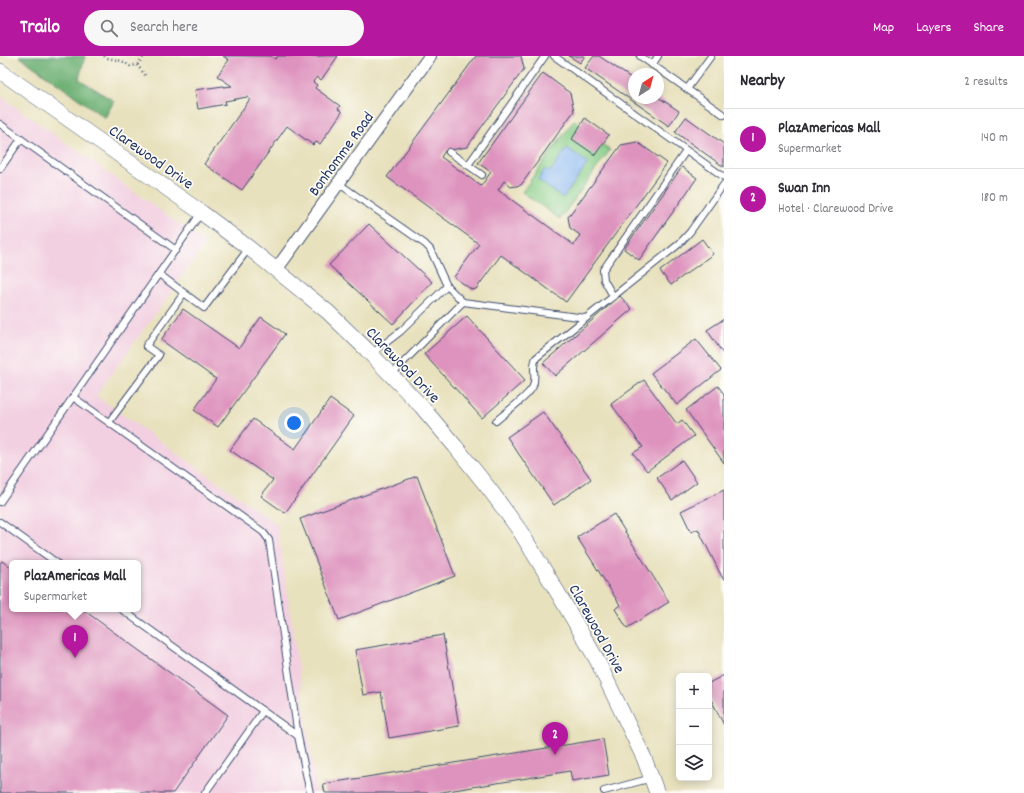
<!DOCTYPE html>
<html lang="en">
<head>
<meta charset="utf-8">
<style>
  :root { --surface:#fff; --page:#f7f7f7; --text:#2b2b33; --muted:#7c7c81; --line:#e1e1e2; --accent:#b5179e }
  body { margin:0; font-family:Dekko,sans-serif; background:var(--page); color:var(--text) }
  .controls { position:absolute; right:12px; bottom:12px; display:grid; overflow:hidden; border-radius:6px; box-shadow:0 2px 10px #0003 }
  .controls button { width:36px; height:36px; display:grid; place-items:center; padding:0; border:0; border-bottom:1px solid var(--line); background:var(--surface); color:var(--text); font:20px sans-serif }
  .compass { position:absolute; left:628px; top:12px; width:36px; height:36px; border-radius:50%; background:var(--surface); box-shadow:0 2px 10px #0003; rotate:36deg }
  .you { position:absolute; left:294px; top:367px; width:14px; height:14px; margin:-10px; border:3px solid #fff; border-radius:50%; background:#1a73e8; box-shadow:0 0 0 6px #1a73e833 }
  .badge { display:grid; place-items:center; width:26px; height:26px; border-radius:50%; background:var(--accent); color:#fff; font-size:13px; font-weight:700 }
  .pin { position:absolute; translate:-50% -33px; filter:drop-shadow(0 1px 2px #0008) }
  .pin::after { content:''; position:absolute; top:21px; width:14px; height:12px; background:inherit; clip-path:polygon(0 0,100% 0,50% 100%) }
  .popup { position:absolute; left:9px; top:504px; width:132px; height:52px; box-sizing:border-box; display:grid; place-content:center; border-radius:6px; background:var(--surface); filter:drop-shadow(0 1px 3px #0005); font-size:13px; white-space:nowrap; color:var(--muted) }
  .popup b { font-size:15px; color:var(--text) }
  .popup::after { content:''; position:absolute; left:50%; top:100%; margin-left:-8px; border:8px solid transparent; border-top-color:var(--surface) }
  .list { margin:0; padding:0; list-style:none }
  h2 { display:flex; justify-content:space-between; align-items:center; height:52px; margin:0; padding:0 16px; font-size:17px }
  h2 small { font-size:13px; font-weight:400; color:var(--muted) }
  .list li { display:grid; grid-template-columns:26px 1fr auto; gap:12px; align-items:center; box-sizing:border-box; height:60px; padding:0 16px; border-top:1px solid var(--line) }
  .list b { display:block; font-size:15px; white-space:nowrap }
  .list p { margin:0; font-size:13px; white-space:nowrap; color:var(--muted) }
  .list em { font-size:13px; font-style:normal; color:var(--muted) }
  .icon { flex:none; width:22px; height:22px; fill:none; stroke:currentColor; stroke-width:2; stroke-linecap:round; stroke-linejoin:round }
  .map { position:relative; flex:none; width:724px; height:737px; overflow:hidden }
  header { display:flex; align-items:center; gap:24px; box-sizing:border-box; height:56px; padding:0 20px; background:var(--accent); color:#fff }
  header strong { font-size:19px }
  nav { display:flex; gap:22px; margin-inline-start:auto; font-size:14px }
  .search { width:280px; height:36px; background:var(--page); display:flex; align-items:center; gap:10px; box-sizing:border-box; padding:0 14px; border-radius:22px; color:var(--muted); font-size:15px }
  main { display:flex }
  aside { flex:1; background:var(--surface) }
  .map>svg:first-child { display:block }
</style>
</head>
<body>
<header>
<strong>Trailo</strong>
<div class="search"><svg class="icon" aria-label="search" viewBox="0 0 24 24"><circle cx="10" cy="10" r="6"/><path d="M15 15l6 6"/></svg>Search here</div>
<nav><a>Map</a><a>Layers</a><a>Share</a></nav>
</header>
<main>
<div class="map">
<svg width="724" height="737" viewBox="0 0 724 737">
  <rect width="100%" height="100%" fill="#fdfcf7"/>
  <filter id="ink" filterUnits="userSpaceOnUse"><feTurbulence type="fractalNoise" baseFrequency=".025" numOctaves="2"/><feDisplacementMap in="SourceGraphic" scale="8" xChannelSelector="R" yChannelSelector="G"/><feConvolveMatrix kernelMatrix="1 2 1 2 8 2 1 2 1" color-interpolation-filters="sRGB"/></filter>
  <filter id="wash" filterUnits="userSpaceOnUse"><feTurbulence type="fractalNoise" baseFrequency=".012" numOctaves="4" result="noise"/><feDisplacementMap in="SourceGraphic" scale="16" xChannelSelector="R" yChannelSelector="G"/><feGaussianBlur stdDeviation="0.9" result="paint"/><feColorMatrix in="noise" values="0 0 0 0 0 0 0 0 0 0 0 0 0 0 0 0 0 1.4 0 .05"/><feComposite in="paint" operator="in"/></filter>
  <g filter="url(#wash)">
    <rect width="100%" height="100%" fill="#e8e1bd"/>
    <path fill="#f2cfe1" fill-rule="evenodd" d="M 0,40 L 206,187 L 96,340 L 277,468 L 317,737 L 0,737 ZM 12,507 L 138,507 L 138,553 L 12,553 Z"/>
    <polygon fill="#87cc86" stroke="#517e72" points="585,62 602,88 610,94 560,163 522,136 574,64 581,69"/>
    <polygon fill="#6db073" stroke="#447068" points="19,0 85,0 79,23 114,45 105,62"/>
    <polygon fill="#85b5f1" stroke="#5072a8" points="567,92 588,107 563,142 538,124 545,113 550,116"/>
    <g id="blocks">
      <g fill="#de93be">
        <polygon points="223,0 271,0 275,3 278,0 338,0 321,24 317,21 313,26 317,29 315,32 340,50 338,53 342,56 320,88 316,86 313,89 287,70 242,134 204,108 250,43 247,41 225,45 226,48 198,53 195,34 223,30 224,31 232,30 217,20 229,4"/>
        <polygon points="476,0 521,0 524,13 467,91 445,95 441,101 481,130 491,116 478,107 543,17 570,37 574,55 521,129 511,131 504,125 498,134 574,189 580,179 570,172 568,161 621,89 637,86 667,107 566,246 501,199 476,233 472,234 454,221 479,188 387,121"/>
        <polygon points="569,0 585,0 580,7"/>
        <polygon points="594,0 599,0 634,24 634,42 658,42 658,41 679,55 669,70 585,12"/>
        <polygon points="686,61 724,88 724,111 675,76"/>
        <polygon points="585,62 609,79 595,99 572,83"/>
        <polygon points="682,111 697,122 639,204 624,193"/>
        <polygon points="369,168 432,226 393,268 329,209"/>
        <polygon points="702,183 713,198 671,229 660,215"/>
        <polygon points="620,240 632,253 555,320 543,307"/>
        <polygon points="183,253 239,292 261,261 285,278 218,371 194,354 216,323 161,284"/>
        <polygon points="467,260 525,324 482,362 424,298"/>
        <polygon points="724,263 724,299 707,274"/>
        <polygon points="696,283 721,314 677,349 651,317"/>
        <polygon points="644,324 677,368 682,364 694,380 647,415 633,397 643,391 611,348"/>
        <polygon points="718,330 724,338 724,407 686,354"/>
        <polygon points="330,343 354,360 285,457 261,440 273,424 230,394 253,363 295,393"/>
        <polygon points="543,356 591,423 554,449 507,381"/>
        <polygon points="682,404 697,426 672,444 657,422"/>
        <polygon points="417,420 455,520 339,564 300,463"/>
        <polygon points="724,434 724,523 723,523 698,473 691,476 681,455"/>
        <polygon points="614,458 669,546 627,572 615,553 620,549 577,481"/>
        <polygon points="2,505 12,512 12,553 82,553 228,659 173,737 0,737 0,507"/>
        <polygon points="443,579 459,670 389,682 381,636 363,639 355,594"/>
        <polygon points="724,619 724,669 709,640 709,627"/>
        <polygon points="603,683 609,719 572,725 570,715 436,737 325,737 323,728"/>
      </g>
    </g>
  </g>
  <g filter="url(#ink)">
    <use href="#blocks" fill-opacity="0" stroke="#3a4a6c" stroke-width="1"/>
    <g fill="none" stroke-linecap="round" stroke-linejoin="round">
      <defs>
        <g id="service">
          <polyline points="554,0 724,121"/>
          <polyline points="640,0 724,59"/>
          <polyline points="652,9 658,0"/>
          <polyline points="687,33 711,0"/>
          <polyline points="0,68 176,194"/>
          <polyline points="449,96 482,119"/>
          <polyline points="468,109 545,0"/>
          <polyline points="0,113 21,83"/>
          <polyline points="338,127 425,188 430,193 447,230 463,246 586,262"/>
          <polyline points="159,218 204,252 249,192"/>
          <polyline points="613,240 604,224 603,214 686,95"/>
          <polyline points="371,298 401,275 447,230"/>
          <polyline points="391,319 463,246"/>
          <polyline points="73,341 263,476 269,484 298,680 310,737"/>
          <path d="M 496,365 C 505,357 530,339 533,330 C 537,320 531,311 536,302 L 679,188 L 690,176 L 724,128"/>
          <polyline points="109,366 159,299 146,290 184,237"/>
          <polyline points="0,446 201,157"/>
          <polyline points="0,466 57,507"/>
          <polyline points="121,553 298,680"/>
          <polyline points="604,735 652,722"/>
          <polyline points="205,737 263,655"/>
        </g>
        <polyline id="minor" points="276,214 430,0"/>
        <polyline id="tertiary" points="0,15 202,157 249,192 328,256 366,293 421,350 455,390 490,434 520,475 558,537 597,604 644,702 657,737"/>
      </defs>
      <use href="#service" stroke="#3a4a6c" stroke-width="8"/>
      <use href="#minor" stroke="#3a4a6c" stroke-width="14"/>
      <use href="#tertiary" stroke="#3a4a6c" stroke-width="16"/>
      <g stroke="#3a4a6c" stroke-width="2.5" stroke-dasharray="1 3" stroke-linecap="butt">
        <polyline points="104,0 107,2 122,5 130,10 137,9 144,0"/>
        <polyline points="137,9 145,19"/>
      </g>
      <use href="#service" stroke="#fff" stroke-width="6"/>
      <use href="#minor" stroke="#fff" stroke-width="12"/>
      <use href="#tertiary" stroke="#fff" stroke-width="15"/>
    </g>
  </g>
  <g text-anchor="middle" stroke-width="3.5" stroke-linejoin="round" paint-order="stroke">
    <g font-size="16" fill="#1b2f5e" stroke="#fdfcf7">
      <text transform="translate(340 97) rotate(-54)" y="6">Bonhomme Road</text>
      <text transform="translate(152 100) rotate(35)" y="6">Clarewood Drive</text>
      <text transform="translate(404 308) rotate(46)" y="6">Clarewood Drive</text>
      <text transform="translate(598 572) rotate(61)" y="6">Clarewood Drive</text>
    </g>
  </g>
</svg>
<div class="controls">
<button>+</button>
<button>−</button>
<button><svg class="icon" aria-label="layers" viewBox="0 0 24 24"><path d="M12 4l9 5-9 5-9-5zM3 14l9 5 9-5"/></svg></button>
</div>
<svg class="compass" viewBox="-18 -18 36 36"><path d="M0-13l5 13h-10z" fill="#e53935"/><path d="M0 13l5-13h-10z" fill="#7c7c81"/></svg>
<div class="you"></div>
<div class="pin badge" style="left:75px;top:602px">1</div>
<div class="popup"><b>PlazAmericas Mall</b>Supermarket</div>
<div class="pin badge" style="left:555px;top:699px">2</div>
</div>
<aside>
<h2>Nearby<small>2 results</small></h2>
<ul class="list">
<li><span class="badge">1</span><div><b>PlazAmericas Mall</b><p>Supermarket</p></div><em>140 m</em></li>
<li><span class="badge">2</span><div><b>Swan Inn</b><p>Hotel · Clarewood Drive</p></div><em>180 m</em></li>
</ul>
</aside>
</main>
</body>
</html>
